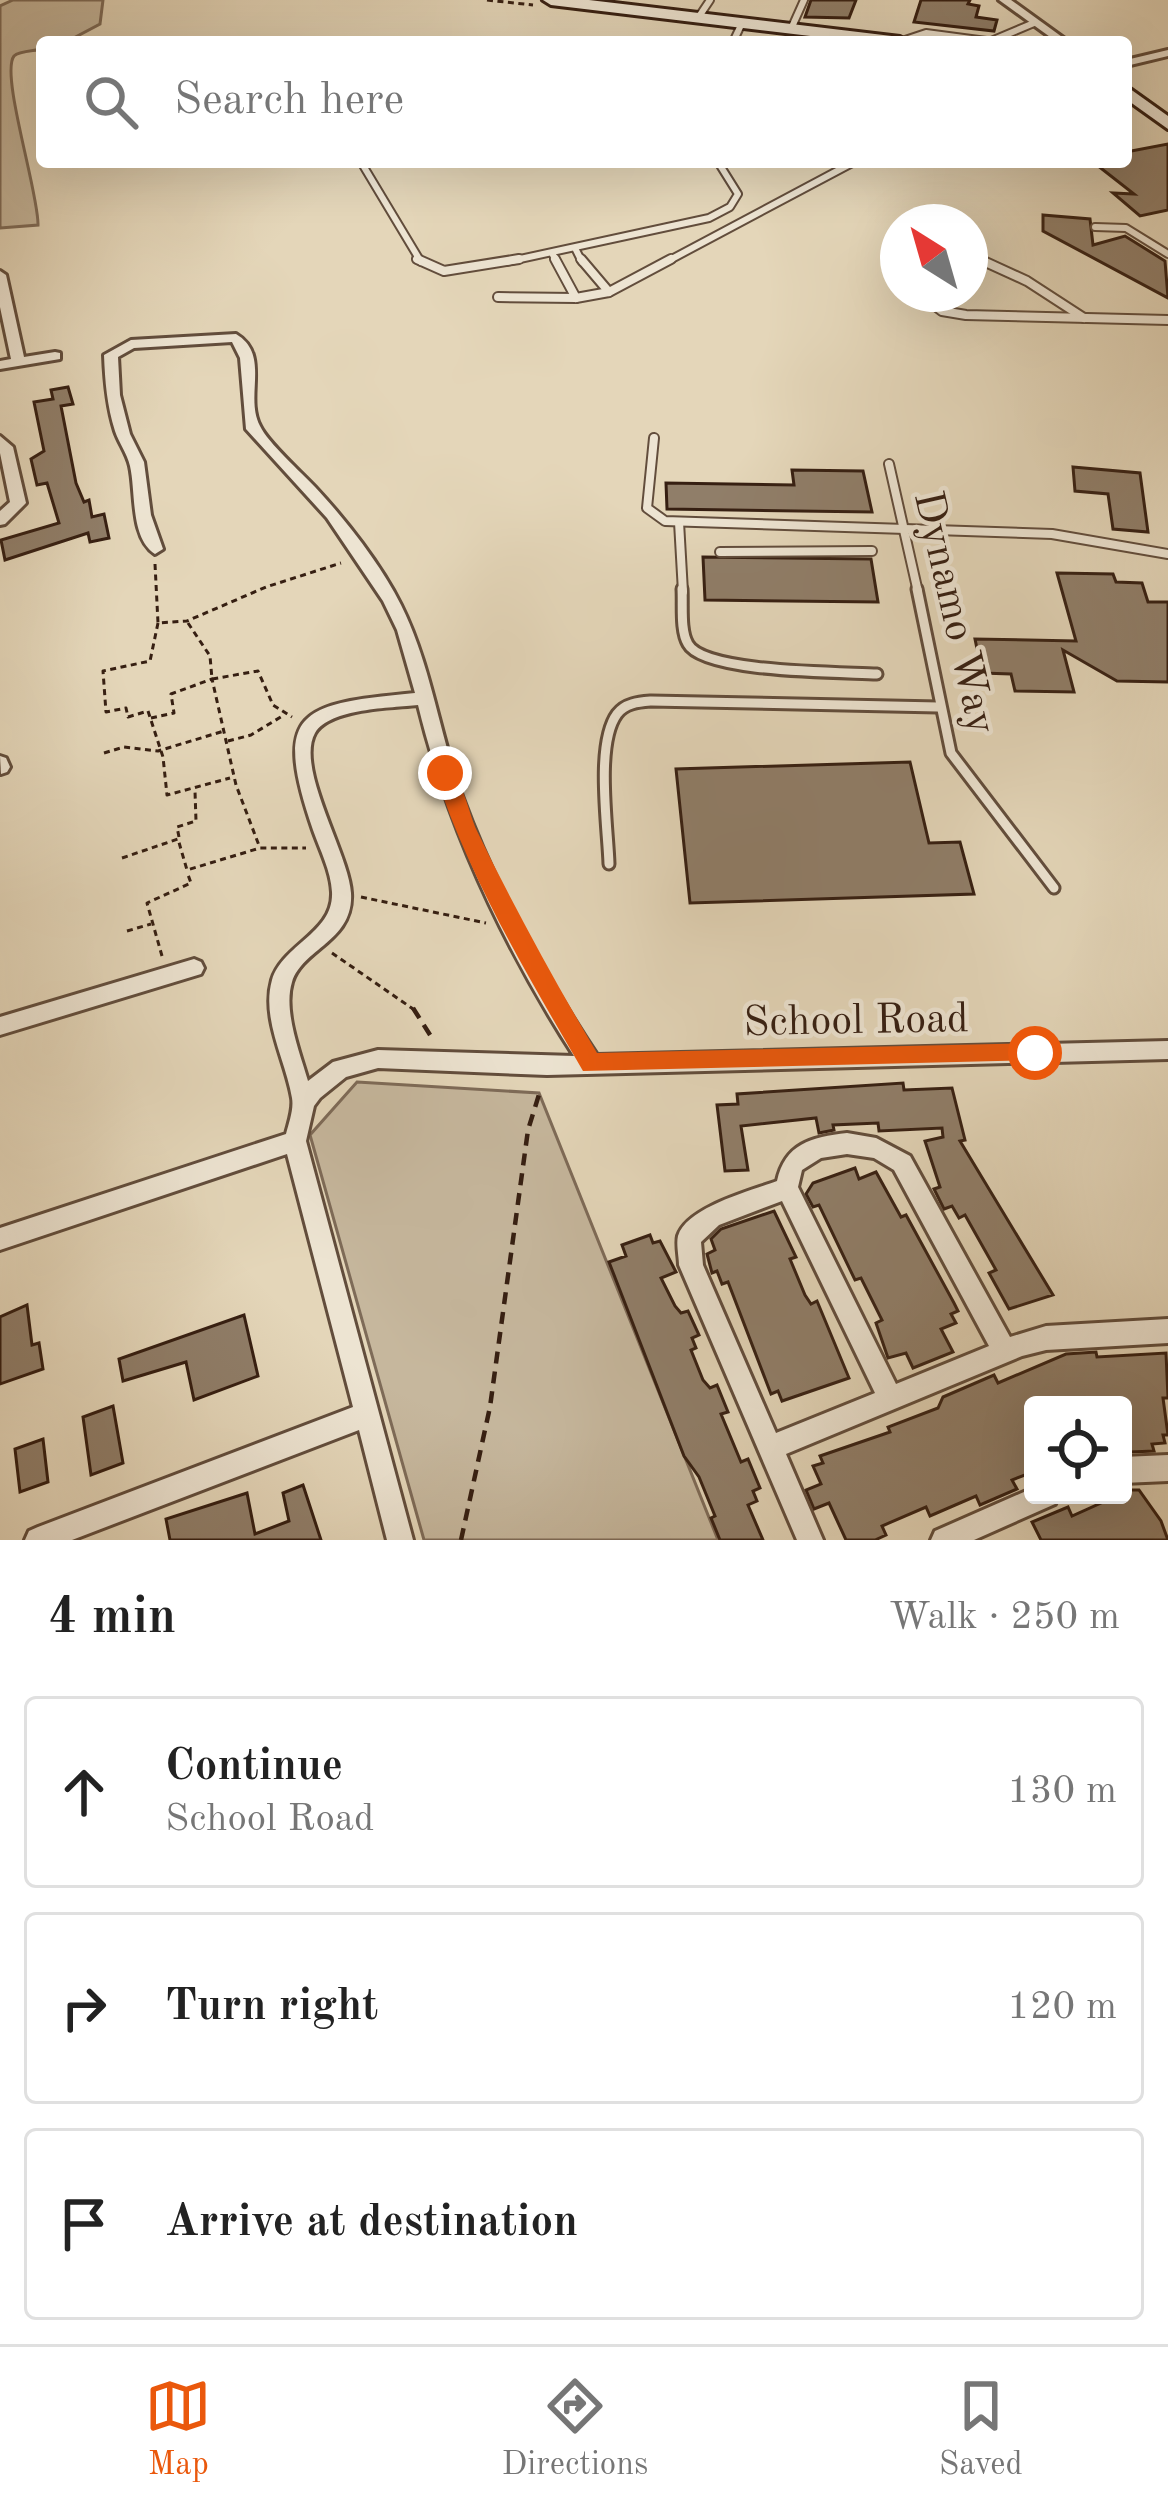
<!DOCTYPE html>
<html lang="en">
<head>
<meta charset="utf-8">
<style>
  :root { --surface:#fff; --page:#f2f2f2; --text:#222; --muted:#767676; --line:#e0e0e0; --accent:#ea580c }
  body { margin:0; font-family:"Old Standard TT",serif; background:var(--page); color:var(--text) }
  .controls { position:absolute; right:36px; bottom:36px; display:grid; overflow:hidden; border-radius:12px; box-shadow:0 12px 48px #0002 }
  .controls button { width:108px; height:108px; display:grid; place-items:center; padding:0; border:0; border-bottom:3px solid var(--line); background:var(--surface); color:var(--text); font:60px sans-serif }
  .compass { position:absolute; left:880px; top:204px; width:108px; height:108px; border-radius:50%; background:var(--surface); box-shadow:0 12px 48px #0002; rotate:323deg }
  .stop { position:absolute; width:36px; height:36px; margin:-27px; border:9px solid #ea580c; border-radius:50%; background:#fff }
  .stop.end { background:#ea580c; border-color:#fff; box-shadow:0 3px 12px #0008 }
  .list { margin:0; padding:0; list-style:none }
  h2 { display:flex; justify-content:space-between; align-items:center; height:156px; margin:0; padding:0 48px; font-size:51px }
  h2 small { font-size:39px; font-weight:400; color:var(--muted) }
  .list li { display:grid; grid-template-columns:78px 1fr auto; gap:36px; align-items:center; box-sizing:border-box; height:192px; margin:0 24px 24px; padding:0 24px; border:3px solid var(--line); border-radius:12px }
  .list b { display:block; font-size:45px; white-space:nowrap }
  .list p { margin:0; font-size:39px; white-space:nowrap; color:var(--muted) }
  .list em { font-size:39px; font-style:normal; color:var(--muted) }
  .icon { flex:none; width:66px; height:66px; fill:none; stroke:currentColor; stroke-width:2; stroke-linecap:round; stroke-linejoin:round }
  .map { position:relative; flex:none; width:1168px; height:1540px; overflow:hidden }
  .search { position:absolute; background:var(--surface); box-shadow:0 12px 48px #0002; left:36px; right:36px; top:36px; height:132px; display:flex; align-items:center; gap:30px; box-sizing:border-box; padding:0 42px; border-radius:12px; color:var(--muted); font-size:45px }
  .sheet { height:804px; background:var(--surface) }
  nav { display:flex; justify-content:space-around; align-items:center; box-sizing:border-box; height:168px; border-top:3px solid var(--line); background:var(--surface); font-size:33px; color:var(--muted) }
  nav a { display:grid; justify-items:center; gap:6px }
  nav .on { color:var(--accent) }
  .map>svg:first-child { display:block }
</style>
</head>
<body>
<div class="map">
<svg width="1168" height="1540" viewBox="0 0 1168 1540">
  <rect width="100%" height="100%" fill="#e4d6b9"/>
  <filter id="stains"><feTurbulence type="fractalNoise" baseFrequency=".00167" numOctaves="4"/><feColorMatrix values="0 0 0 0 .2 0 0 0 0 .09 0 0 0 0 .02 0 0 0 .5 -.17"/></filter>
  <radialGradient id="worn" r=".72"><stop offset=".6" stop-color="#630" stop-opacity="0"/><stop offset="1" stop-color="#630" stop-opacity=".3"/></radialGradient>
  <g fill="#c6b79d" stroke="#7e6b58" stroke-width="3">
    <path d="M 13,0 L 103,0 L 100,24 L 66,42 L 42,42 L 42,49 C 35,51 19,51 14,56 C 0,74 39,194 38,225 L 0,228 L 0,6 Z"/>
    <polygon points="357,1082 539,1093 718,1540 424,1540 310,1135"/>
  </g>
  <g fill="#907e69" stroke="#361f12" stroke-width="3">
    <polygon points="811,0 856,0 849,18 805,17"/>
    <polygon points="921,0 970,0 968,4 979,6 976,17 997,20 994,31 914,22"/>
    <polygon points="1168,144 1168,210 1140,216 1113,193 1134,194 1093,162 1126,162 1126,152"/>
    <polygon points="1043,215 1090,219 1093,245 1125,236 1165,261 1168,298 1043,231"/>
    <polygon points="68,387 73,404 61,406 76,483 84,502 89,500 92,517 104,514 109,538 90,542 88,533 5,560 1,540 59,523 47,483 37,485 31,459 44,451 34,402 53,399 51,390"/>
    <polygon points="1073,467 1140,473 1148,532 1113,529 1108,494 1075,491"/>
    <polygon points="792,470 863,471 872,512 667,509 666,483 794,485"/>
    <polygon points="703,557 871,559 878,602 705,600"/>
    <polygon points="1057,573 1113,574 1116,582 1142,583 1148,602 1168,602 1168,682 1117,681 1063,650 1074,692 1015,691 1011,674 982,673 975,639 1076,641"/>
    <polygon points="910,762 929,843 960,842 974,894 690,903 676,769"/>
    <polygon points="903,1083 904,1090 952,1088 965,1140 960,1141 1053,1295 1009,1309 989,1273 996,1270 965,1215 959,1218 952,1206 944,1209 934,1189 940,1187 925,1141 943,1137 942,1128 879,1131 878,1123 833,1125 834,1130 819,1133 816,1118 741,1126 748,1170 725,1171 717,1105 738,1104 737,1094"/>
    <polygon points="855,1168 859,1179 876,1172 901,1217 906,1215 954,1303 958,1311 951,1314 956,1323 941,1329 953,1352 913,1368 906,1353 888,1358 876,1323 882,1320 861,1278 855,1280 819,1205 813,1207 806,1194 813,1183"/>
    <polygon points="774,1211 796,1257 790,1259 805,1295 811,1304 817,1301 849,1378 782,1401 778,1391 771,1394 728,1282 722,1284 717,1271 712,1273 707,1254 715,1250 711,1239 721,1229"/>
    <polygon points="650,1235 653,1243 660,1241 676,1272 661,1278 675,1306 681,1313 688,1311 699,1335 692,1338 696,1348 691,1350 703,1380 710,1388 717,1385 728,1412 721,1414 741,1462 748,1459 760,1488 753,1491 757,1501 748,1505 763,1540 720,1540 711,1518 715,1516 699,1477 684,1456 609,1262 626,1256 622,1245"/>
    <polygon points="27,1305 32,1345 39,1343 43,1369 0,1384 0,1317"/>
    <polygon points="244,1315 258,1376 194,1400 186,1362 123,1381 119,1359"/>
    <polygon points="1096,1352 1097,1357 1166,1353 1168,1398 1163,1398 1168,1435 1163,1435 1165,1443 1152,1444 1154,1451 1130,1452 1123,1405 1033,1405 1033,1472 1012,1480 1017,1489 980,1505 976,1496 930,1516 926,1507 882,1526 886,1535 875,1540 846,1540 829,1503 814,1509 806,1490 821,1484 813,1466 823,1463 820,1456 890,1432 888,1427 938,1408 943,1397 994,1375 998,1383 1066,1354"/>
    <polygon points="113,1406 123,1463 91,1475 83,1417"/>
    <polygon points="43,1439 48,1482 20,1492 15,1449"/>
    <polygon points="303,1485 321,1540 170,1540 166,1519 247,1493 255,1534 289,1521 283,1493"/>
    <polygon points="1130,1490 1139,1490 1161,1521 1168,1540 1041,1540 1032,1522 1068,1507 1072,1516"/>
  </g>
  <g fill="none" stroke-linecap="round" stroke-linejoin="round">
    <defs>
      <g id="service-far2">
        <polyline points="698,18 710,0"/>
        <polyline points="791,29 804,0"/>
        <polyline points="991,41 1034,23"/>
        <polyline points="387,42 440,42"/>
        <polyline points="733,42 742,23"/>
        <polyline points="899,42 926,33 994,42"/>
        <polyline points="361,162 421,262"/>
        <polyline points="1095,227 1126,228 1168,254"/>
        <polyline points="576,250 582,262"/>
        <polyline points="553,255 557,262"/>
        <polyline points="970,255 985,262"/>
        <polyline points="506,262 709,218 730,207 738,194 718,162"/>
        <polyline points="666,262 854,162"/>
      </g>
      <g id="service-far1">
        <polyline points="417,259 444,271 519,259"/>
        <polyline points="555,259 576,298"/>
        <polyline points="581,259 609,292"/>
        <polyline points="979,259 1027,281 1084,318"/>
        <polyline points="920,294 942,311 966,315 1168,320"/>
        <polyline points="498,297 576,298 609,292 671,259"/>
        <polyline points="654,438 647,508 665,521 1052,534 1168,554"/>
        <polyline points="889,464 918,592"/>
        <polyline points="679,522 683,592"/>
        <polyline points="720,552 872,551"/>
      </g>
      <g id="service">
        <path d="M 682,589 C 683,605 680,631 688,644 C 703,673 842,672 877,674"/>
        <polyline points="917,589 951,753 1054,888"/>
        <path d="M 609,864 C 608,828 595,744 617,714 C 625,703 639,702 651,701 L 938,707"/>
      </g>
      <g id="minor">
        <polygon points="999,0 1011,0 1069,42 1057,42"/>
        <polygon points="1168,50 1168,56 1126,66 1126,60"/>
        <polygon points="0,271 6,275 24,357 55,352 60,353 60,359 0,369 0,361 11,359 0,307"/>
        <path d="M 236,334 C 271,355 244,396 260,426 C 268,443 301,472 315,487 C 346,520 381,565 401,605 C 431,665 439,733 462,796 C 496,889 543,973 597,1055 L 1168,1041 L 1168,1059 L 547,1075 L 378,1068 L 346,1077 L 320,1098 L 314,1106 L 306,1141 L 413,1540 L 387,1540 L 359,1430 L 72,1540 L 25,1540 L 29,1531 L 38,1527 L 353,1407 L 287,1154 L 0,1250 L 0,1228 L 286,1134 C 289,1122 294,1109 292,1098 C 286,1061 261,1019 272,980 C 283,944 334,933 332,892 C 331,871 320,850 313,830 C 272,710 300,704 415,693 L 397,630 L 383,601 L 327,518 L 246,429 L 240,358 L 232,342 L 134,348 L 118,357 L 120,395 L 130,434 L 144,462 L 151,515 L 163,549 L 155,554 C 130,538 136,492 130,466 C 127,453 119,443 115,431 C 107,406 105,381 104,355 L 131,340 ZM 418,705 C 449,831 504,947 574,1056 L 378,1050 L 333,1062 L 308,1081 C 300,1053 283,1011 292,982 C 303,948 354,941 351,893 C 349,854 295,768 315,733 C 330,708 391,708 418,705 Z"/>
        <polygon points="0,436 13,447 26,503 5,524 0,525 0,511 10,502 0,453"/>
        <polygon points="0,756 6,758 10,767 7,772 1,774"/>
        <polygon points="194,959 201,962 204,968 201,974 0,1035 0,1017"/>
        <path d="M 847,1133 L 876,1138 L 910,1156 L 1010,1337 L 1046,1326 L 1168,1319 L 1168,1343 L 1046,1350 L 1022,1356 L 786,1454 L 823,1540 L 797,1540 L 679,1265 C 679,1257 676,1244 678,1236 C 687,1207 751,1191 777,1181 C 785,1144 811,1137 847,1133 ZM 847,1154 L 874,1158 L 894,1170 L 989,1346 L 896,1384 L 798,1187 L 802,1170 L 821,1158 ZM 782,1201 L 875,1393 L 776,1433 L 703,1265 L 701,1242 L 719,1225 Z"/>
        <polygon points="1168,1455 1168,1481 1123,1483 1123,1457"/>
        <polygon points="1033,1488 1033,1495 1059,1495 1055,1504 974,1540 931,1540 935,1531"/>
      </g>
      <g id="secondary">
        <polygon points="543,0 589,0 900,37 908,42 861,42 551,5"/>
        <polygon points="1126,86 1168,116 1168,129 1126,99"/>
      </g>
    </defs>
    <use href="#service-far2" stroke="#624d3c" stroke-width="10"/>
    <use href="#service-far1" stroke="#624d3c" stroke-width="12"/>
    <use href="#service" stroke="#624d3c" stroke-width="15"/>
    <use href="#minor" stroke="#624d3c" stroke-width="6"/>
    <use href="#secondary" stroke="#361f12" stroke-width="6"/>
    <g stroke="#361f12" stroke-width="3" stroke-dasharray="6 4.5" stroke-linecap="butt">
      <polyline points="487,0 533,5"/>
      <polyline points="155,564 158,623 187,621 266,587 341,563"/>
      <polyline points="158,623 150,661 103,671 106,712 126,708 128,717 148,711 163,757 167,795 230,778"/>
      <polyline points="188,623 210,656 212,679 258,671 273,705 292,717"/>
      <polyline points="151,718 174,713 171,694 212,679 236,785 260,848"/>
      <polyline points="228,741 251,735 284,715"/>
      <polyline points="104,753 124,747 158,751 224,731"/>
      <polyline points="179,837 177,827 196,821 195,791"/>
      <polyline points="122,858 178,839 187,870 260,848 306,848"/>
      <polyline points="361,897 486,923"/>
      <polyline points="127,931 151,924"/>
      <polyline points="332,953 416,1011"/>
      <polyline points="162,956 147,903 191,883 187,872"/>
    </g>
    <g stroke="#361f12" stroke-width="4.5" stroke-dasharray="12 8" stroke-linecap="butt">
      <polyline points="413,1008 432,1038"/>
      <polyline points="461,1540 490,1407 528,1130 541,1088"/>
    </g>
    <use href="#service-far2" stroke="#ede4d2" stroke-width="6"/>
    <use href="#service-far1" stroke="#ede4d2" stroke-width="8"/>
    <use href="#service" stroke="#ede4d2" stroke-width="9"/>
    <use href="#minor" fill="#ede4d2" fill-rule="evenodd"/>
    <use href="#secondary" fill="#ede4d2" fill-rule="evenodd"/>
  </g>
  <path fill="#ea580c" d="M 445,765 C 462,774 468,812 477,831 C 514,907 554,980 597,1053 L 1035,1043 L 1046,1053 L 1043,1060 L 583,1071 C 528,976 469,878 435,773 Z"/>
  <g text-anchor="middle" stroke-width="9" stroke-linejoin="round" paint-order="stroke">
    <g font-size="42" fill="#361f12" stroke="#ede4d2">
      <text transform="translate(957 612) rotate(77)" y="15">Dynamo Way</text>
      <text transform="translate(856 1018) rotate(-1)" y="15">School Road</text>
    </g>
  </g>
  <rect width="100%" height="100%" filter="url(#stains)"/>
  <rect width="100%" height="100%" fill="url(#worn)"/>
</svg>
<div class="controls">
<button><svg class="icon" aria-label="locate" viewBox="0 0 24 24"><circle cx="12" cy="12" r="6"/><path d="M12 2v4M12 18v4M2 12h4M18 12h4"/></svg></button>
</div>
<svg class="compass" viewBox="-18 -18 36 36"><path d="M0-13l5 13h-10z" fill="#e53935"/><path d="M0 13l5-13h-10z" fill="#767676"/></svg>
<div class="stop" style="left:1035px;top:1053px"></div>
<div class="stop end" style="left:445px;top:773px"></div>
<div class="search"><svg class="icon" aria-label="search" viewBox="0 0 24 24"><circle cx="10" cy="10" r="6"/><path d="M15 15l6 6"/></svg>Search here</div>
</div>
<section class="sheet">
<h2>4 min<small>Walk · 250 m</small></h2>
<ul class="list">
<li><svg class="icon" aria-label="ahead" viewBox="0 0 24 24"><path d="M12 20V5M6 11l6-6 6 6"/></svg><div><b>Continue</b><p>School Road</p></div><em>130 m</em></li>
<li><svg class="icon" aria-label="right" viewBox="0 0 24 24"><path d="M7 20v-9h11M14 6l5 5-5 5"/></svg><div><b>Turn right</b></div><em>120 m</em></li>
<li><svg class="icon" aria-label="arrive" viewBox="0 0 24 24"><path d="M6 21V4h12l-3 4 3 4H6"/></svg><div><b>Arrive at destination</b></div></li>
</ul>
</section>
<nav>
<a class="on"><svg class="icon" aria-label="map" viewBox="0 0 24 24"><path d="M3 6l6-2 6 2 6-2v14l-6 2-6-2-6 2zM9 4v14M15 6v14"/></svg>Map</a>
<a><svg class="icon" aria-label="directions" viewBox="0 0 24 24"><path d="M12 3l9 9-9 9-9-9zM9 14v-3h6M13 9l2 2-2 2"/></svg>Directions</a>
<a><svg class="icon" aria-label="saved" viewBox="0 0 24 24"><path d="M7 4h10v16l-5-4-5 4z"/></svg>Saved</a>
</nav>
</body>
</html>
